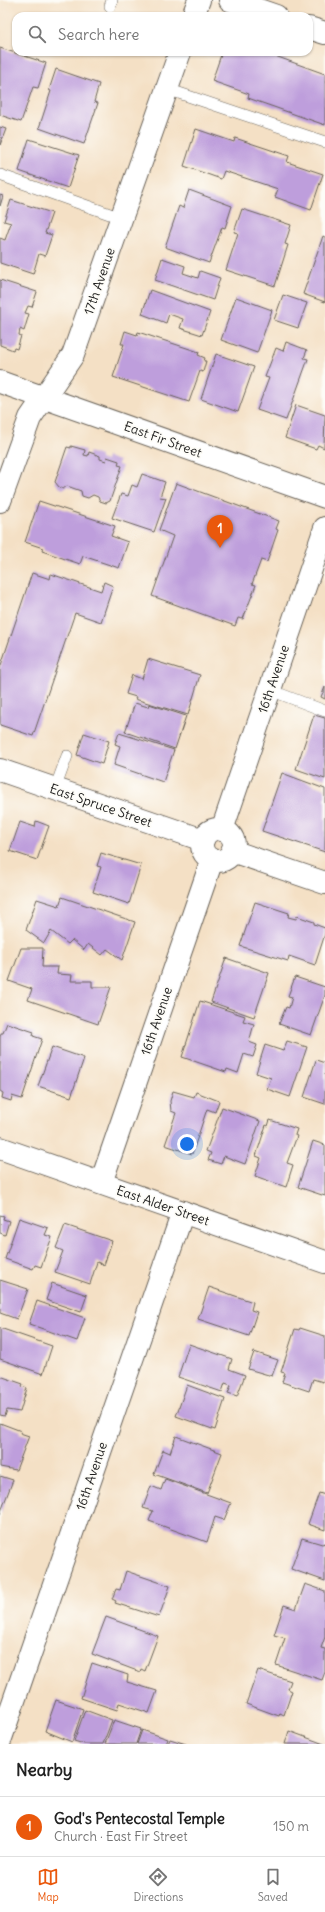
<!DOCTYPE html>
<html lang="en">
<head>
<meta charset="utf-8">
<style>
  :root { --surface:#fff; --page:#f2f2f2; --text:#222; --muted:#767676; --line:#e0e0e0; --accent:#ea580c }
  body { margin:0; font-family:Delius,sans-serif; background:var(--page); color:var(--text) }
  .you { position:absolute; left:187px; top:1144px; width:14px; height:14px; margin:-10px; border:3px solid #fff; border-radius:50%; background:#1a73e8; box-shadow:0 0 0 6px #1a73e833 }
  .badge { display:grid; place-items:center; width:26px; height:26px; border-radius:50%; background:var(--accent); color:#fff; font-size:13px; font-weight:700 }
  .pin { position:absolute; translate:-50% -33px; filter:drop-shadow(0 1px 2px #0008) }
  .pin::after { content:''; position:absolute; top:21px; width:14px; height:12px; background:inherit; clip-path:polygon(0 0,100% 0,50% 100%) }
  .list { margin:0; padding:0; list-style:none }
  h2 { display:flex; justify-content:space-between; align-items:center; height:52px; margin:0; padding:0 16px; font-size:17px }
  h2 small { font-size:13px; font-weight:400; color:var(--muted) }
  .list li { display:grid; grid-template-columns:26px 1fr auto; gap:12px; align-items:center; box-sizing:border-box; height:60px; padding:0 16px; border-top:1px solid var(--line) }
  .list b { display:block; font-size:15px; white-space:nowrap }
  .list p { margin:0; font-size:13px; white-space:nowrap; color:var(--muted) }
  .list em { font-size:13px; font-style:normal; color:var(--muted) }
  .icon { flex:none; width:22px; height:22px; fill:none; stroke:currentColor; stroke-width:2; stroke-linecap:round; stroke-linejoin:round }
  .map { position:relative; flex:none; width:325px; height:1744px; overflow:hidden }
  .search { position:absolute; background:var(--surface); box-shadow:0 1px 3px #0004; left:12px; right:12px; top:12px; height:44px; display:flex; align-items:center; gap:10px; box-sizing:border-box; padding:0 14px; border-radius:12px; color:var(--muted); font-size:15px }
  .sheet { height:112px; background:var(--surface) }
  nav { display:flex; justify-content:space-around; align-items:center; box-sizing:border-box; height:56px; border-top:1px solid var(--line); background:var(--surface); font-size:11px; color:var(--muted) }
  nav a { display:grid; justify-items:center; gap:2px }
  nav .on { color:var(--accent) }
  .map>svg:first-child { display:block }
</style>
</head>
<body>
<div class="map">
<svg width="325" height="1744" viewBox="0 0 325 1744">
  <rect width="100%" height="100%" fill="#fdfcf7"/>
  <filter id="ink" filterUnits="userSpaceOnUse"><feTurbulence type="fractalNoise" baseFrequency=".025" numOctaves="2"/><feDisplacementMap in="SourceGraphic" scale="8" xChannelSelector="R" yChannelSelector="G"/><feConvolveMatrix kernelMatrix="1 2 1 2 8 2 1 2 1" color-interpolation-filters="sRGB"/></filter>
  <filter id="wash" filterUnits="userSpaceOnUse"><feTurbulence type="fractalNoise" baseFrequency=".012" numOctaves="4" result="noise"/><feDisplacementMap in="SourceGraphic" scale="16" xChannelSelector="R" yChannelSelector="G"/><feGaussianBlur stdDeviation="0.9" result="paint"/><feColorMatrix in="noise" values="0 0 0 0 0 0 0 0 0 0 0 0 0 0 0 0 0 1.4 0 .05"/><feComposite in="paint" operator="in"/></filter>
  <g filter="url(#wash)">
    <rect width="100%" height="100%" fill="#f4e0c5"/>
    <g id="blocks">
      <g fill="#be9edc">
        <polygon points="0,48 46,63 38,88 33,87 21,122 0,115"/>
        <polygon points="222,52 264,52 325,74 325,125 248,98 249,94 212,81"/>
        <polygon points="56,69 99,84 94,102 98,103 84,144 39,128 51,91 49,90"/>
        <polygon points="0,127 6,129 0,145"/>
        <polygon points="196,129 234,142 235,138 289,156 287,162 323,174 311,210 275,197 278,189 224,171 221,179 184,166"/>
        <polygon points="29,139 79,155 68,188 19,171"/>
        <polygon points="189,190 232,206 225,228 222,227 209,263 165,247 179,206 183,208"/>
        <polygon points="0,195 3,196 0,206"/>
        <polygon points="11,200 52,213 45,233 52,235 45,256 39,254 33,274 0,263 0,238 5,240 11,223 4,221"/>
        <polygon points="242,209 291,225 285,244 288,245 275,286 226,270 238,233 234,232"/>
        <polygon points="323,236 325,237 325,302 303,294"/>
        <polygon points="162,258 185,266 183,273 198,278 200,271 220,278 213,300 155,280"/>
        <polygon points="0,280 37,292 32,307 28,306 25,313 29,314 24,331 20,329 19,335 21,336 17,349 14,348 13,350 0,345"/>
        <polygon points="150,290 210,312 202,335 180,328 183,319 169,314 166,323 142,314"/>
        <polygon points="283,295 307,303 298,328 274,320"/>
        <polygon points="236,297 272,310 257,353 221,340"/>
        <polygon points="125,331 137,335 138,332 199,352 198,355 205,358 204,361 206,361 203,372 200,371 189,402 113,377 124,344 121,344"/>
        <polygon points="286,342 307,350 304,358 308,359 286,420 257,410 269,378 265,377 276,348 283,351"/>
        <polygon points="216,354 254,367 238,412 201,399"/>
        <polygon points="296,405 325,415 324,448 318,445 316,449 285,438"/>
        <polygon points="71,446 85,450 84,455 88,456 89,452 100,456 100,459 106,461 107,457 119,461 118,465 122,466 110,501 106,503 100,501 98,497 93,495 88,498 82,496 81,491 67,486 63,489 59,487 55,482 67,447 71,448"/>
        <polygon points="142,474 165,482 160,497 166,498 154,532 112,518 121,494 128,496 132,485 137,487"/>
        <polygon points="176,483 279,521 276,529 278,530 267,562 261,560 252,584 256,585 243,619 238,618 235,626 152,596 173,536 159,530"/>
        <polygon points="39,501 115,526 111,536 128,542 119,568 83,556 80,564 42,551 43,548 25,542"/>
        <polygon points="32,573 50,579 51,574 101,591 104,582 113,586 101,622 75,613 33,736 0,725 0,668"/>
        <polygon points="148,659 200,675 188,715 135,699 136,697 126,694 132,675 142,679"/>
        <polygon points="325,687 325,699 321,697"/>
        <polygon points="135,703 148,707 149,704 186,716 175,749 125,732"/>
        <polygon points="314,715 325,718 325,779 296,769"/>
        <polygon points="84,733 109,741 102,764 77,755"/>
        <polygon points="119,733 174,750 163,782 114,765 120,746 115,744"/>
        <polygon points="282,773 325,789 325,852 262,831"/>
        <polygon points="36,821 49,826 37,860 10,851 20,822 35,827"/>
        <polygon points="101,853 141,865 129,904 93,892 101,867 97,866"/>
        <polygon points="62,897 135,922 122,960 107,949 102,955 88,944 84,950 72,940 68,944 51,931 44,943 26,930 37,899 59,906"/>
        <polygon points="255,902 289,913 288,917 296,919 297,916 314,922 314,924 325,928 325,934 315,965 289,956 288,961 240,946"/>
        <polygon points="21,948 43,948 42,967 58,967 57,974 72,975 71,981 92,981 92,987 111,987 98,1024 28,1000 32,989 9,981"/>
        <polygon points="226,958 269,973 254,1017 211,1002"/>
        <polygon points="295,977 325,987 325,995 311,1035 279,1024 286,1007 289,1008 292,997 288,996"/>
        <polygon points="200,1001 245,1016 243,1021 254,1024 249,1042 257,1045 253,1057 244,1054 238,1073 227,1069 226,1072 182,1057"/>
        <polygon points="7,1023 34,1032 33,1036 42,1039 22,1099 12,1096 11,1101 2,1098 3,1093 0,1091 0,1037 1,1033 3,1033"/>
        <polygon points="287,1041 307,1047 290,1097 267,1089 271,1078 256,1073 265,1045 283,1051"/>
        <polygon points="52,1047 84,1058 71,1097 38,1086"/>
        <polygon points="316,1060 325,1063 325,1104 304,1097"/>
        <polygon points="173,1091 194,1097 196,1092 219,1101 215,1112 207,1109 192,1154 165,1145 176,1113 171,1111 170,1101"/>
        <polygon points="222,1107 260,1121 245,1164 224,1156 221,1164 208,1160 211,1153 206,1151"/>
        <polygon points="270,1120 297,1129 295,1135 297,1136 287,1163 293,1165 286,1187 255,1176 261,1158 256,1156 266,1125 268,1126"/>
        <polygon points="313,1141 325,1145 325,1196 298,1187"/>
        <polygon points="0,1215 4,1216 3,1219 9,1221 5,1235 0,1233"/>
        <polygon points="19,1218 48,1228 45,1235 52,1237 41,1267 35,1265 33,1269 5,1259"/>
        <polygon points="65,1225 112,1241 104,1265 97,1262 90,1284 55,1272 63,1251 56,1248"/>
        <polygon points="0,1280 28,1289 17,1319 0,1313"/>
        <polygon points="52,1283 87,1295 81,1312 46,1300"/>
        <polygon points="209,1287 253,1302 251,1310 257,1312 249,1336 198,1319"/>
        <polygon points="37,1301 85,1318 77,1341 29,1324"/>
        <polygon points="0,1328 52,1346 43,1374 0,1359"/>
        <polygon points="300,1328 325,1336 325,1376 323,1382 313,1379 309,1391 282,1382 285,1373 281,1372 295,1329 299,1330"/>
        <polygon points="189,1344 232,1359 229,1369 245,1375 237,1396 228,1393 231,1385 225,1383 222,1392 178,1377"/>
        <polygon points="254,1352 278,1360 272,1376 248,1369"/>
        <polygon points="0,1376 23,1384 22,1386 27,1388 20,1412 7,1410 5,1416 0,1415"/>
        <polygon points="187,1385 225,1399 215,1430 176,1416"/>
        <polygon points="0,1423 21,1431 20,1433 29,1436 16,1470 0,1467"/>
        <polygon points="176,1436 222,1453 207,1493 154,1474 163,1450 170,1453"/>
        <polygon points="0,1476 13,1480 0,1514"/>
        <polygon points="165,1479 231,1503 224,1520 215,1517 207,1542 149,1521 153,1511 143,1508 151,1486 161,1490"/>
        <polygon points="319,1493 325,1495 325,1530 308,1524"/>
        <polygon points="302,1538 322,1544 325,1543 325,1581 291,1569"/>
        <polygon points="126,1571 170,1586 159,1617 115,1603 116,1601 112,1599 116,1589 120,1590"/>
        <polygon points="305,1584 325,1591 325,1637 321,1648 325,1649 325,1672 322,1680 276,1665 285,1638 274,1635 284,1605 296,1609"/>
        <polygon points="106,1617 158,1636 145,1671 141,1669 140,1672 92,1654"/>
        <polygon points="92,1663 128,1675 127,1682 157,1691 149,1713 119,1703 117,1710 81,1698"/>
        <polygon points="258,1670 291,1681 288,1689 292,1691 284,1715 280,1713 279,1716 246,1704"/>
        <polygon points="56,1700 83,1709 72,1742 45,1731"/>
        <polygon points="85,1710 112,1720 103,1744 84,1744 74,1741"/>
        <polygon points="114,1720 141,1729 136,1744 105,1744"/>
        <polygon points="142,1730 168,1739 166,1744 137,1744"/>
        <polygon points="289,1731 324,1744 285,1744"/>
        <polygon points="170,1739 186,1744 168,1744"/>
      </g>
    </g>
  </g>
  <g filter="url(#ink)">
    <use href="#blocks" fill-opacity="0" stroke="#686157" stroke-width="1"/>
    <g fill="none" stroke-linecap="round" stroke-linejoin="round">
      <defs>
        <g id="service">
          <polyline points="110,6 112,0"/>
          <polyline points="167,89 325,142"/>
          <polyline points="0,175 121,218"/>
          <polyline points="270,690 325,711"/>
          <polyline points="55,789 67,756"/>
        </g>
        <g id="minor">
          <polyline points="193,16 199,0"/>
          <polyline points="0,382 325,497"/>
          <polyline points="0,501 30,418 73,355 180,52"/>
          <polyline points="0,770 203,840"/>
          <circle cx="218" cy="845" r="16"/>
          <polyline points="222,830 325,528"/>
          <polyline points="232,851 325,883"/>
          <polyline points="0,1148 325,1262"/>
          <polyline points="101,1183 212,860"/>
          <polyline points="0,1741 183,1212"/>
        </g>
        <g id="tertiary">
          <polyline points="230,0 276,16"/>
          <polyline points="309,28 325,33"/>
        </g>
      </defs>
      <use href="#service" stroke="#686157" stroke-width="12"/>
      <use href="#minor" stroke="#686157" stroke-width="24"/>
      <use href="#tertiary" stroke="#686157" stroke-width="24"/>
      <use href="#service" stroke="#fff" stroke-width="11"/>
      <use href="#minor" stroke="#fff" stroke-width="22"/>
      <use href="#tertiary" stroke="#fff" stroke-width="22"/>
    </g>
  </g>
  <g text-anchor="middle" stroke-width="3.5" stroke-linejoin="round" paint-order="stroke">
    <g font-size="13" fill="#1c1c1c" stroke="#fdfcf7">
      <text transform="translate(99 281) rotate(-71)" y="5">17th Avenue</text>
      <text transform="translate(163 439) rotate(20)" y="5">East Fir Street</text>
      <text transform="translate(273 679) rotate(-71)" y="5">16th Avenue</text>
      <text transform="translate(101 805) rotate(19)" y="5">East Spruce Street</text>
      <text transform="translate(156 1021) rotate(-71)" y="5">16th Avenue</text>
      <text transform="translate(163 1205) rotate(19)" y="5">East Alder Street</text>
      <text transform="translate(91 1476) rotate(-71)" y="5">16th Avenue</text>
    </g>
  </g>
</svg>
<div class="you"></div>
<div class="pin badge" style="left:220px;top:548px">1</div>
<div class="search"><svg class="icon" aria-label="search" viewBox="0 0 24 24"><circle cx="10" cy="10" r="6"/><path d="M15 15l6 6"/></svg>Search here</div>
</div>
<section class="sheet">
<h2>Nearby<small></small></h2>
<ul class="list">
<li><span class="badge">1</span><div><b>God's Pentecostal Temple</b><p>Church · East Fir Street</p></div><em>150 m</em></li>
</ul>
</section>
<nav>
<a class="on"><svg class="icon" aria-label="map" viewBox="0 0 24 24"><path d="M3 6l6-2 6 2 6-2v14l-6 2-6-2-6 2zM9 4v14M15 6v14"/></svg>Map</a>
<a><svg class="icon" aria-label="directions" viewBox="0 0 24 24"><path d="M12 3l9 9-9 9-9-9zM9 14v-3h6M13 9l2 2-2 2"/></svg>Directions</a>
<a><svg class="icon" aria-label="saved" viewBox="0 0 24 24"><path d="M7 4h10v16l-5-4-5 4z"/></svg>Saved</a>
</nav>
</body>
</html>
